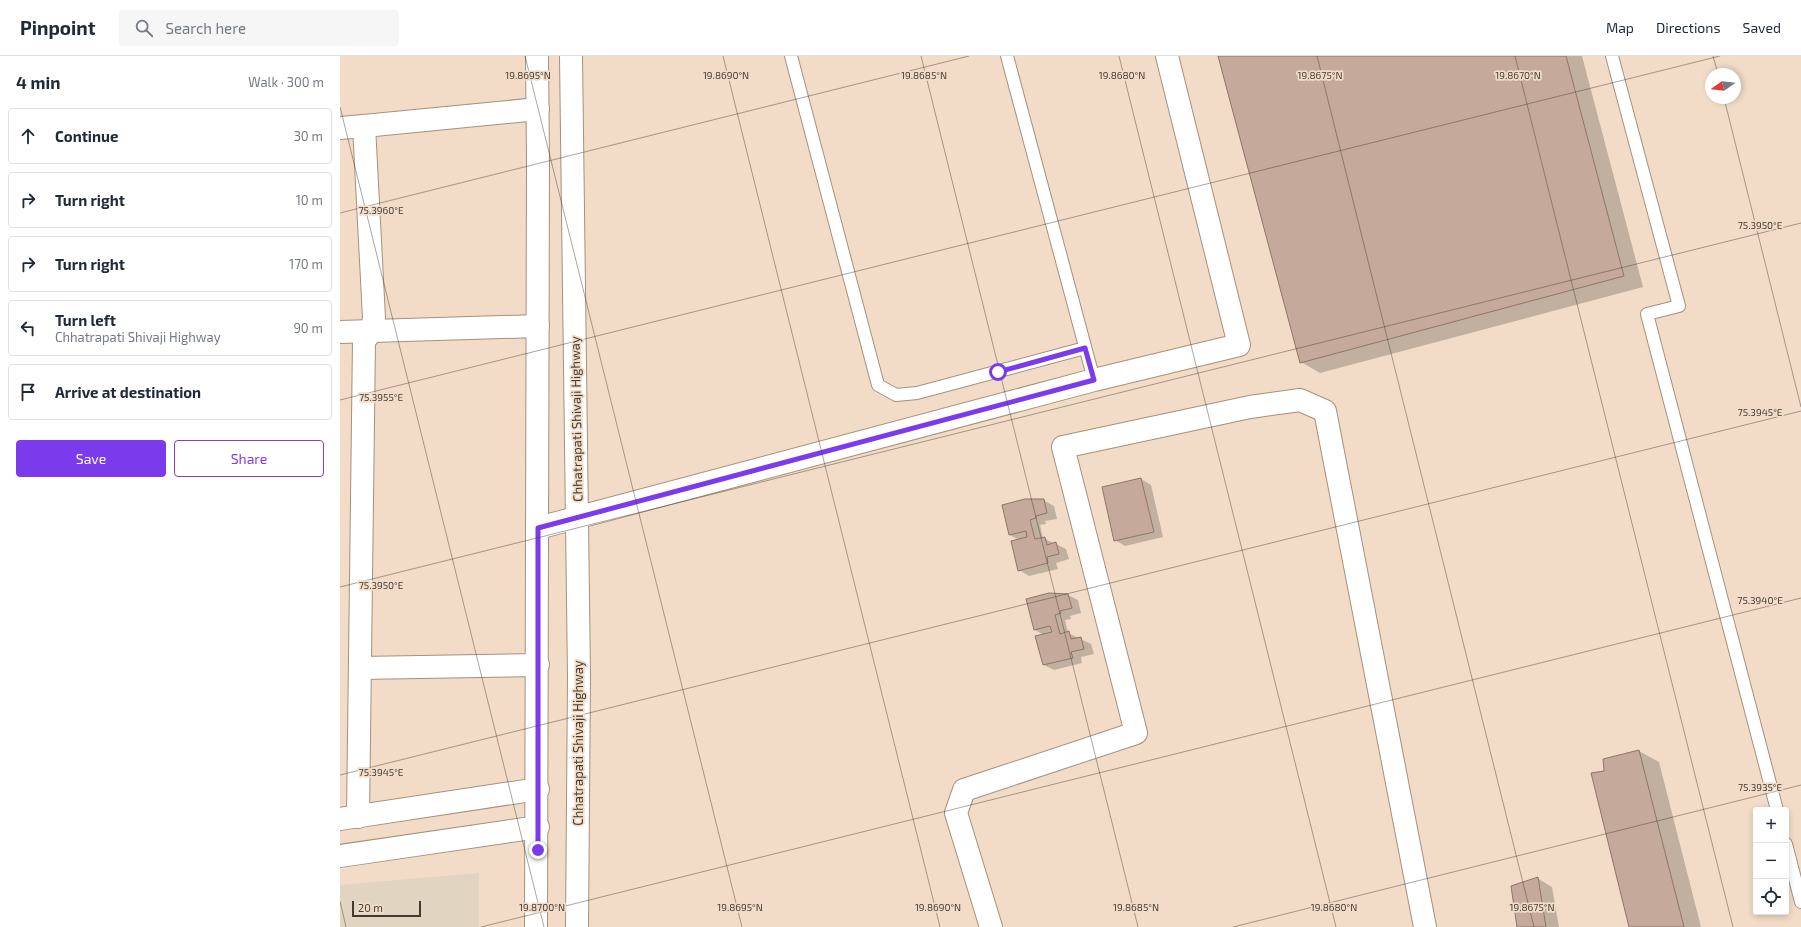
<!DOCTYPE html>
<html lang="en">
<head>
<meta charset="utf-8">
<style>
  :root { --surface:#fff; --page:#f6f6f7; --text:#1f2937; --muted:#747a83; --line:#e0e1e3; --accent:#7c3aed }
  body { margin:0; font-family:"Exo 2",sans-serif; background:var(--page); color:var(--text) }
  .controls { position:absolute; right:12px; bottom:12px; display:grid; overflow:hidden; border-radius:4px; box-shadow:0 2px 6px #0003 }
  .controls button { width:36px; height:36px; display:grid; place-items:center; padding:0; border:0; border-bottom:1px solid var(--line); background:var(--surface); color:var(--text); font:20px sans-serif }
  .compass { position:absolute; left:1365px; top:12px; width:36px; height:36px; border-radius:50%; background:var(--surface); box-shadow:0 2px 6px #0003; rotate:256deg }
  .scale { position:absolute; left:12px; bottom:10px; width:69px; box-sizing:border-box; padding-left:4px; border:2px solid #433b32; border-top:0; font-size:11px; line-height:14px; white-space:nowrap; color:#433b32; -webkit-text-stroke:3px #f2dcc7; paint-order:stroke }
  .stop { position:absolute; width:12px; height:12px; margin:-9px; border:3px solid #7c3aed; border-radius:50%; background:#fff }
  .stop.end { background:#7c3aed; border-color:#fff; box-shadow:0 1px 4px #0008 }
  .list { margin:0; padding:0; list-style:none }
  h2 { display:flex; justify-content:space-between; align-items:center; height:52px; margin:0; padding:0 16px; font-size:17px }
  h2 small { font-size:13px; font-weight:400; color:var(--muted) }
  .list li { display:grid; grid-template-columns:26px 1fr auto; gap:12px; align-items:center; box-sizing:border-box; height:56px; margin:0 8px 8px; padding:0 8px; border:1px solid var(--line); border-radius:4px }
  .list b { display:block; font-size:15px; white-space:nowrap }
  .list p { margin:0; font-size:13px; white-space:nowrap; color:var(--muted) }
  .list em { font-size:13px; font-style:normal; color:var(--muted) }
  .actions { display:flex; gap:8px; padding:12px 16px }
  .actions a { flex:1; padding:9px 0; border:1px solid var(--accent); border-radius:4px; text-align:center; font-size:14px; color:var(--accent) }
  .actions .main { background:var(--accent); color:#fff }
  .icon { flex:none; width:22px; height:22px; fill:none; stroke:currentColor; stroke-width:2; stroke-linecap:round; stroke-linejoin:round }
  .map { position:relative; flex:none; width:1461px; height:871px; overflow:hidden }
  header { display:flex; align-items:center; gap:24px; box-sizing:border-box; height:56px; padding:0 20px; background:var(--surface); border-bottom:1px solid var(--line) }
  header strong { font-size:19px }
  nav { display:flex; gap:22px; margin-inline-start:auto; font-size:14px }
  .search { width:280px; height:36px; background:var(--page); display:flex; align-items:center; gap:10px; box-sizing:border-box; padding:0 14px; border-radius:4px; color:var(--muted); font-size:15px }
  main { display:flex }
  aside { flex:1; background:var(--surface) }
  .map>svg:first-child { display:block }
</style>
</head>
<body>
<header>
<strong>Pinpoint</strong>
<div class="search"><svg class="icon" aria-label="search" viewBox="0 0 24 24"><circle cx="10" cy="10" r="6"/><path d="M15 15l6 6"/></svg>Search here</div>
<nav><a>Map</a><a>Directions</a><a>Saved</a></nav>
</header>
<main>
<aside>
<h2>4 min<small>Walk · 300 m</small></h2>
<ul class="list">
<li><svg class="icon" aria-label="ahead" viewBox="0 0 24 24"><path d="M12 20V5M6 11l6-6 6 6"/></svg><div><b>Continue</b></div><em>30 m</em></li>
<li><svg class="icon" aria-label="right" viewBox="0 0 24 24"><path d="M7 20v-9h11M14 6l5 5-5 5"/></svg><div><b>Turn right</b></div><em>10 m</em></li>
<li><svg class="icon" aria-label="right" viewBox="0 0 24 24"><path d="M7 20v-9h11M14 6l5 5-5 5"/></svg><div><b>Turn right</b></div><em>170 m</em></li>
<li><svg class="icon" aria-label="left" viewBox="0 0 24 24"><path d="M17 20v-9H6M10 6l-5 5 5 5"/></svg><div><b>Turn left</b><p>Chhatrapati Shivaji Highway</p></div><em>90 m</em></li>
<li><svg class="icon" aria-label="arrive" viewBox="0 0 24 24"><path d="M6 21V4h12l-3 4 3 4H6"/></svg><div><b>Arrive at destination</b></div></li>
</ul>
<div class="actions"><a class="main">Save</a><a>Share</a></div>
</aside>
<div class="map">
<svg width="1461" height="871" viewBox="0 0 1461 871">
  <rect width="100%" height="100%" fill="#f2dcc7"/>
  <polygon fill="#e1d4c1" points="139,817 139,871 0,871 0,829"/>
  <g fill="#0003">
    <polygon points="879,0 1242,0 1303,231 980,317 961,306"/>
    <polygon points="801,423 811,429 823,481 785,490 775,484"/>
    <polygon points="703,444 714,450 717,463 705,465 706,468 700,469 703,482 726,493 729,503 716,507 718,513 689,520 679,514 679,484 670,479"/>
    <polygon points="728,539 738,544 741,557 730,560 731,563 725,564 728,577 751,588 754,598 741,601 742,607 714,614 704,609 704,579 695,574"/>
    <polygon points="1299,695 1319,706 1361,871 1290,871"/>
    <polygon points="1197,822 1212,831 1219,871 1178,871"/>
  </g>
  <g fill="#c5aa9c" stroke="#8e7567">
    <polygon points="878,0 1226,0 1284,220 960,307"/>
    <polygon points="801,422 814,476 774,485 762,431"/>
    <polygon points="685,443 704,443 707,457 696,460 696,462 690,464 695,483 705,481 707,489 716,486 719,498 707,501 708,507 678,515 671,485 687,481 686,475 669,479 662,449"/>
    <polygon points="709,537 728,538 732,552 720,555 721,557 715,559 720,578 729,575 731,583 741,581 744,593 731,596 733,602 703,609 695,580 712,576 710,570 694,574 686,543"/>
    <polygon points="1299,694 1344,871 1289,871 1251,717 1264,715 1263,703"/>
    <polygon points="1198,821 1206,871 1177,871 1171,830"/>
  </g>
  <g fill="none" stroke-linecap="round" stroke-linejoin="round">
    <defs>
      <g id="service">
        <polyline points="451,0 538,329 556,339 577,337 745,292"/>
        <polyline points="667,0 754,324"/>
        <polyline points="1272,0 1339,250 1307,258 1437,754"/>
        <polyline points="1446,788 1461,846"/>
      </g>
      <g id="minor">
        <polyline points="0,72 24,70"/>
        <polyline points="0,276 198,270"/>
        <polyline points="198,472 754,324 899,289 827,0"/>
        <polyline points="20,612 198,609"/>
        <polyline points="18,761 24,285 32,275 34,262 24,70 198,53"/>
        <polyline points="0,763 198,733"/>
        <polyline points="0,800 198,771"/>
        <polyline points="651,871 616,757 624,734 796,677 723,391 910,351 960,344 985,355 1085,871"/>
      </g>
      <g id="primary">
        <polyline points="231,0 239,621 237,871"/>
        <polyline points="196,871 198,105 197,0"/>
      </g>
    </defs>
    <use href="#service" stroke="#a5917d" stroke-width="14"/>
    <use href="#minor" stroke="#a5917d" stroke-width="24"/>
    <use href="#primary" stroke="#a5917d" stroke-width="24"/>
    <use href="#service" stroke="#fff" stroke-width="12"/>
    <use href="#minor" stroke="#fff" stroke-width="22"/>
    <use href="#primary" stroke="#fff" stroke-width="22"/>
  </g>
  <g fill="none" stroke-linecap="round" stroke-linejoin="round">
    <polyline stroke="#7c3aed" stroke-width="5" points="198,794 198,472 754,324 745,292 658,316"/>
  </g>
  <path fill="none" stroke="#433b32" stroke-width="1" stroke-opacity="0.45" d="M 185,0 L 402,871M 383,0 L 600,871M 581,0 L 798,871M 779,0 L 996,871M 977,0 L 1194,871M 1175,0 L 1393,871M 1373,0 L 1378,18M 1384,42 L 1461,351M 0,51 L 204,871M 0,157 L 629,0M 0,344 L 1380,0M 0,531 L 1461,167M 0,719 L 1461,355M 0,845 L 6,871M 141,871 L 1461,542M 893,871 L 1461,729"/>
  <g text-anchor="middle" stroke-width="3.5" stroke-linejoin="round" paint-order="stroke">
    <g font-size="13" fill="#433b32" stroke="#f2dcc7">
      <text transform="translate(236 363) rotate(-91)" y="5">Chhatrapati Shivaji Highway</text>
      <text transform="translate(238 687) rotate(-90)" y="5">Chhatrapati Shivaji Highway</text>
    </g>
  </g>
  <g font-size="10" text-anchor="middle" fill="#433b32" stroke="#f2dcc7" stroke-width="3.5" stroke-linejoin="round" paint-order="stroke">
    <text x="188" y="23">19.8695°N</text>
    <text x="386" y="23">19.8690°N</text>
    <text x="584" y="23">19.8685°N</text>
    <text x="782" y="23">19.8680°N</text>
    <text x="980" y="23">19.8675°N</text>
    <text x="1178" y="23">19.8670°N</text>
    <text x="41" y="158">75.3960°E</text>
    <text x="1420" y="173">75.3950°E</text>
    <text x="41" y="345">75.3955°E</text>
    <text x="1420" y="360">75.3945°E</text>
    <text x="41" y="533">75.3950°E</text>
    <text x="1420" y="548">75.3940°E</text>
    <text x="41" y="720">75.3945°E</text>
    <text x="1420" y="735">75.3935°E</text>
    <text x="202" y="855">19.8700°N</text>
    <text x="400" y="855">19.8695°N</text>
    <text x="598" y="855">19.8690°N</text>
    <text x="796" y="855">19.8685°N</text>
    <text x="994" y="855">19.8680°N</text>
    <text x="1192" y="855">19.8675°N</text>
  </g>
</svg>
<div class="controls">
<button>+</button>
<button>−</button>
<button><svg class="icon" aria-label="locate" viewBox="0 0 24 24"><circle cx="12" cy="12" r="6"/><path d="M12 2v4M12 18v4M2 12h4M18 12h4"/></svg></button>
</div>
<svg class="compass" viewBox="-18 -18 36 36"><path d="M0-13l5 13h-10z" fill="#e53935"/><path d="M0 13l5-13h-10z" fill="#747a83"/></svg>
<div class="scale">20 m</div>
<div class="stop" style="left:658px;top:316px"></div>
<div class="stop end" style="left:198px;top:794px"></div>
</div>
</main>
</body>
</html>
